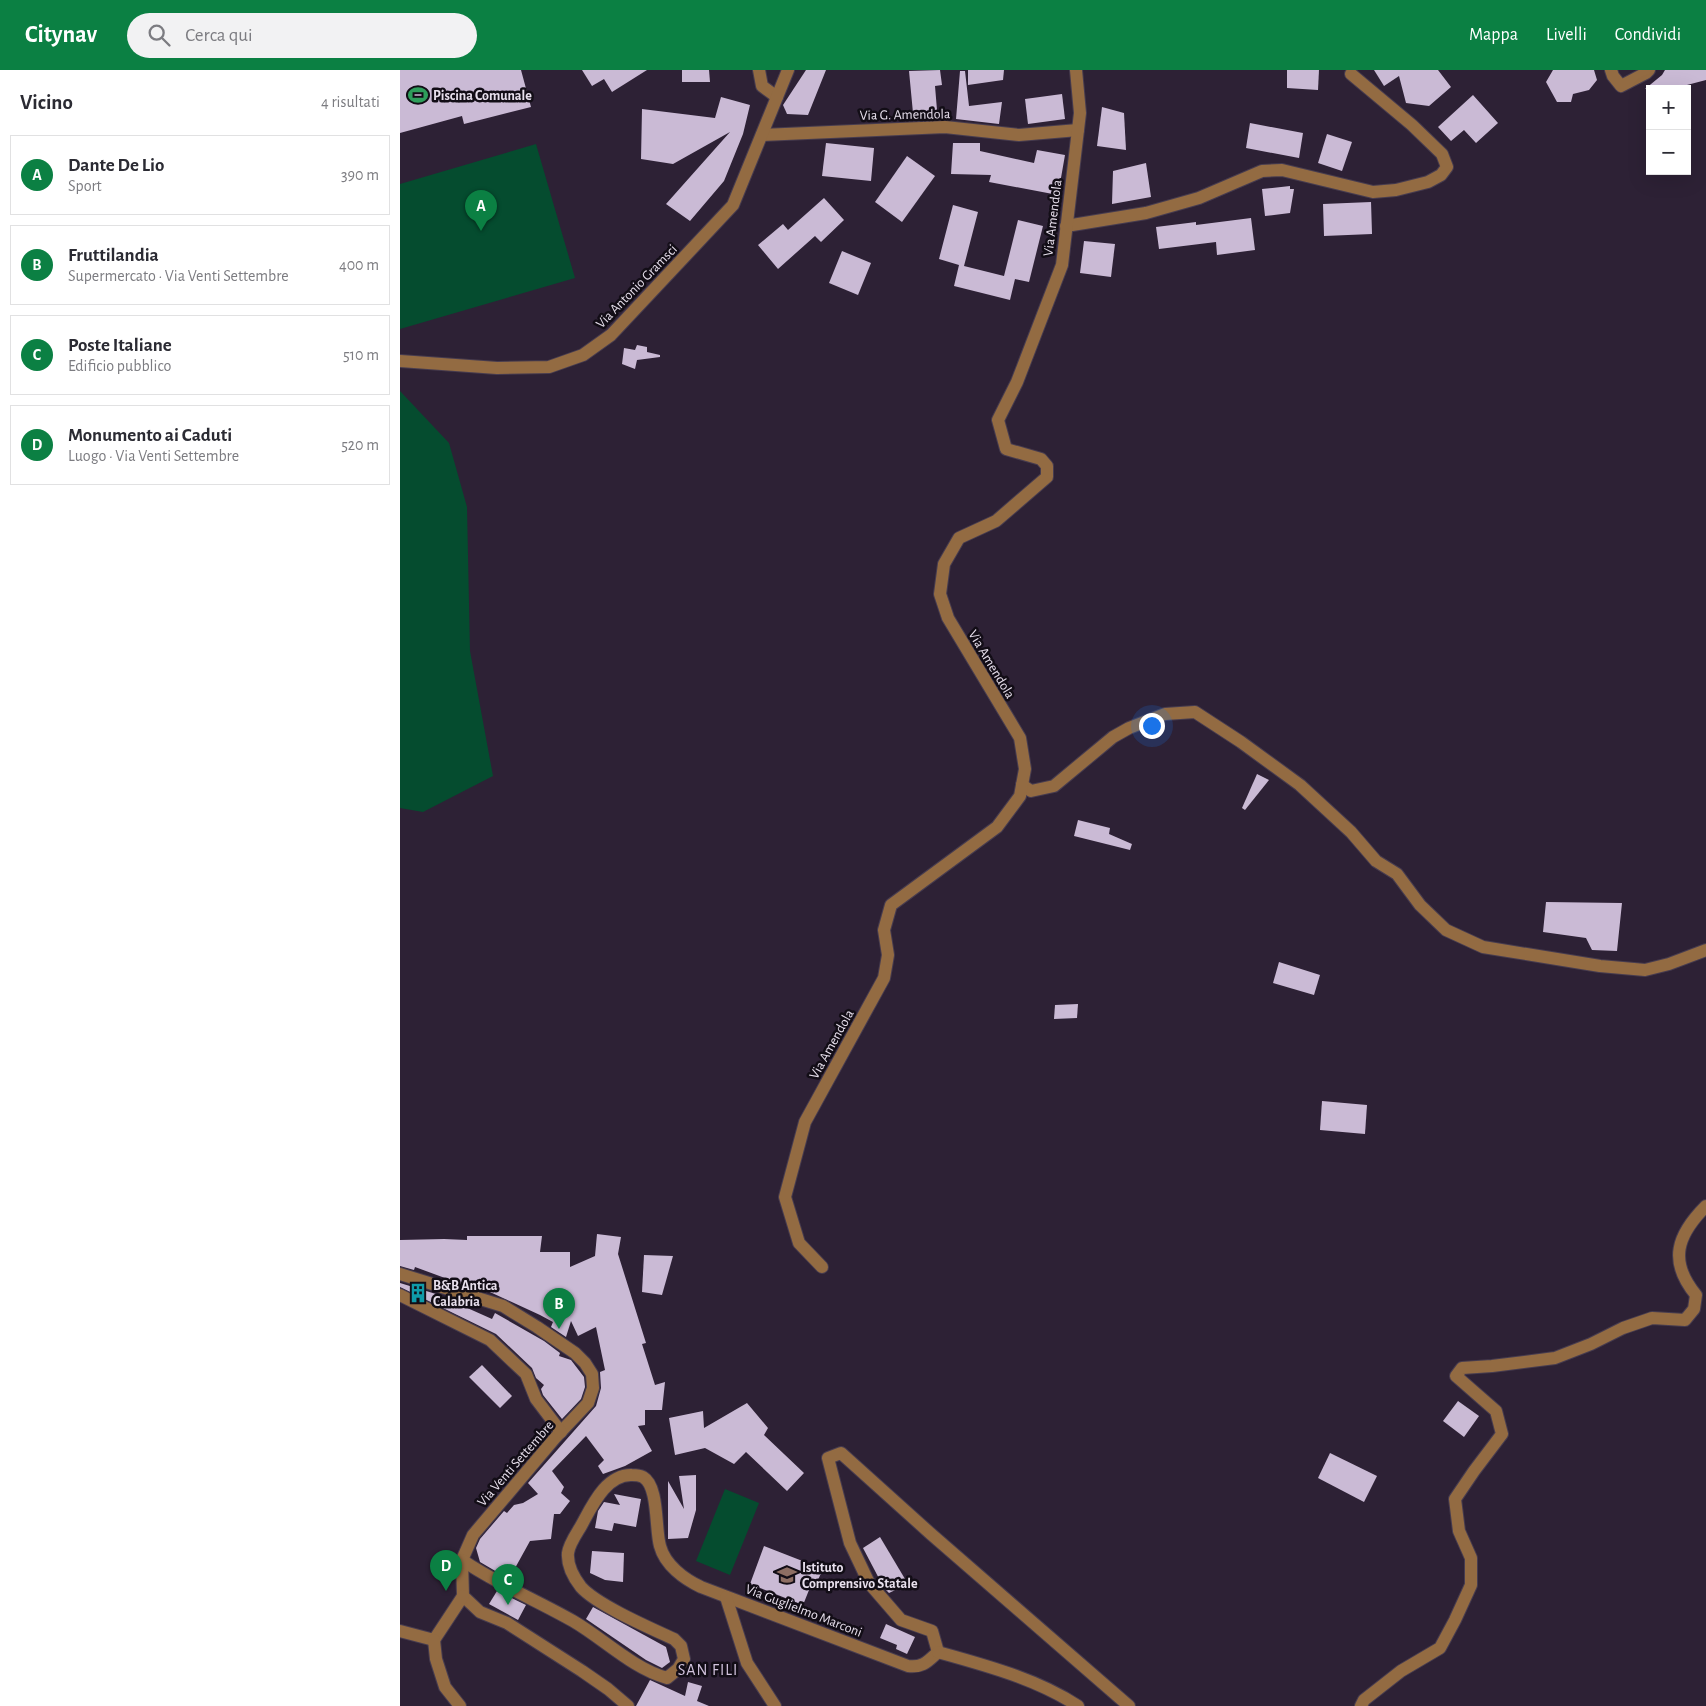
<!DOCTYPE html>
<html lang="it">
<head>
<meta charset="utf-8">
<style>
  :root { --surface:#fff; --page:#f2f2f3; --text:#2b2b33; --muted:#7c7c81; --line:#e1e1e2; --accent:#0b8043 }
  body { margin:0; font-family:"Alegreya Sans",sans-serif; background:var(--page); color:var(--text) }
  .controls { position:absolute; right:15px; top:15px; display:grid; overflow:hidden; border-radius:0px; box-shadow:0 5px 20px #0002 }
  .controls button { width:45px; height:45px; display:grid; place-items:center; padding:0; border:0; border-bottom:1px solid var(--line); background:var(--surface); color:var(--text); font:25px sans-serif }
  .you { position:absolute; left:751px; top:655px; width:18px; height:18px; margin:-12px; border:4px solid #fff; border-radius:50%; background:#1a73e8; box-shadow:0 0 0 8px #1a73e833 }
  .badge { display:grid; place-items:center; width:32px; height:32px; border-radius:50%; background:var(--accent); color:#fff; font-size:16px; font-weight:700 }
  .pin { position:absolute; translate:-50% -41px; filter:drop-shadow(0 1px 2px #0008) }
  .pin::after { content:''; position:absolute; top:26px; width:18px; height:15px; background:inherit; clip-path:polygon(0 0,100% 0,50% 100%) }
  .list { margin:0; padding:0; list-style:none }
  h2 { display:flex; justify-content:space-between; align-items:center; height:65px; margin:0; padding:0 20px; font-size:21px }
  h2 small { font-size:16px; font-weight:400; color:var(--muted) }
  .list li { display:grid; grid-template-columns:32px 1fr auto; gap:15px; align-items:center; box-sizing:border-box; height:80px; margin:0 10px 10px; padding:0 10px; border:1px solid var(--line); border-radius:0px }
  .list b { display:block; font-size:19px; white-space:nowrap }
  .list p { margin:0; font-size:16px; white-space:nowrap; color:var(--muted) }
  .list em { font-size:16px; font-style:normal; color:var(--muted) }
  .icon { flex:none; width:28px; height:28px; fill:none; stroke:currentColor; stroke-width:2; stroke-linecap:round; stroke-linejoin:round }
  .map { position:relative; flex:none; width:1306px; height:1636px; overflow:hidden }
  header { display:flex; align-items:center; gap:30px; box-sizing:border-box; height:70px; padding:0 25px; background:var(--accent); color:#fff }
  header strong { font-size:24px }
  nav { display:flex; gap:28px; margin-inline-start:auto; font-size:18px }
  .search { width:350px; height:45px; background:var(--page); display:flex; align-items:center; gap:12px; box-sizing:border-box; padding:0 18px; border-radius:28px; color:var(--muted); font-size:19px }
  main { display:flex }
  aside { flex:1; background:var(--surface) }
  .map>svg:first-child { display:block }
</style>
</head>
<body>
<header>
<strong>Citynav</strong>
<div class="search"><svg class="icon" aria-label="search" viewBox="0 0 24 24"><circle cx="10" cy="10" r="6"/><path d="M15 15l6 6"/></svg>Cerca qui</div>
<nav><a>Mappa</a><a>Livelli</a><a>Condividi</a></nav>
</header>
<main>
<aside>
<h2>Vicino<small>4 risultati</small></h2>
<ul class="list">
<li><span class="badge">A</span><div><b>Dante De Lio</b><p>Sport</p></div><em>390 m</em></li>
<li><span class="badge">B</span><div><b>Fruttilandia</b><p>Supermercato · Via Venti Settembre</p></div><em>400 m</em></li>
<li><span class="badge">C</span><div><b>Poste Italiane</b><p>Edificio pubblico</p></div><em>510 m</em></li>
<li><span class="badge">D</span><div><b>Monumento ai Caduti</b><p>Luogo · Via Venti Settembre</p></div><em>520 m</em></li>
</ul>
</aside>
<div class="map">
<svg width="1306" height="1636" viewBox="0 0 1306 1636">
  <rect width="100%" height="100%" fill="#2d2135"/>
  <g fill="#054c2f">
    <polygon points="136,74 175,208 0,259 0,114"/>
    <polygon points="0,321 49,373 67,437 70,581 93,706 23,742 0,738"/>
    <polygon points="325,1419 359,1433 330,1505 296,1491"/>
  </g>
  <g fill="#cabad5">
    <polygon points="0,0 121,0 131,37 64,54 62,46 0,63"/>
    <polygon points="182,0 247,0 212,22 204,9 192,16"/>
    <polygon points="282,0 309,0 310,12 282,12"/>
    <polygon points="406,0 426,0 408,45 387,44 383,35"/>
    <polygon points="540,0 542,15 535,16 537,40 513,43 509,1"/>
    <polygon points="568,0 604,0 603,10 568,15"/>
    <polygon points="887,0 919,0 918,20 887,18"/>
    <polygon points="974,0 1038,0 1051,17 1029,36 1006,33 999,6 984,16"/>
    <polygon points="1153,0 1194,0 1197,10 1189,20 1173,24 1171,32 1157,32 1146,12"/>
    <polygon points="1265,0 1306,0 1306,10 1287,15 1289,19 1245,19 1262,5"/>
    <polygon points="560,1 565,1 569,36 602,32 599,54 556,49"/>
    <polygon points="662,24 665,49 628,54 625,29"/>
    <polygon points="1073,25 1098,53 1076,73 1064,60 1051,71 1038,57"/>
    <polygon points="321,27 350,35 343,64 324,111 290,151 266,134 330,62 273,94 241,89 242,39 315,48"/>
    <polygon points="702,37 724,43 726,80 697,76"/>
    <polygon points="850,53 903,63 899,88 846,78"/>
    <polygon points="927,64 952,72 942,101 918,93"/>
    <polygon points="426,73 474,78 471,111 422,106"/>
    <polygon points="553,73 580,73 580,81 634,93 637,80 665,85 658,125 589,112 591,105 551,104"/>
    <polygon points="507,86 535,106 502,152 475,132"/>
    <polygon points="746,93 751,127 712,134 713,101"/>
    <polygon points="890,116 890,119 894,119 890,143 865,146 862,119"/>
    <polygon points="424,128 444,150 421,172 415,166 378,199 358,175 383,154 388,160"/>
    <polygon points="971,132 972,164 924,166 923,134"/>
    <polygon points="553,135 578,142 564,196 604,206 618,150 643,156 629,212 615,209 610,230 554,216 559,195 539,189"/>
    <polygon points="851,148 855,180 817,185 816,172 759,179 756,157 796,152 796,155"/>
    <polygon points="684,171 715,174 711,207 680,203"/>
    <polygon points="442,181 471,193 458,225 429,213"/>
    <polygon points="237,275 247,277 247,282 260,285 260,287 237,290 235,299 222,294 224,278 235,280"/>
    <polygon points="857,704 869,710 845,740 842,738"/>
    <polygon points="678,750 710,758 709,764 732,774 730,780 674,766"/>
    <polygon points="1146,832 1222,833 1217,881 1192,880 1186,868 1143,862"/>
    <polygon points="879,892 920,905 914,925 873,913"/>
    <polygon points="678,934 677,948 654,949 655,935"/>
    <polygon points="922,1031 967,1035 965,1064 920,1060"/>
    <polygon points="197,1164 221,1167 218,1184 246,1273 242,1274 255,1315 265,1312 262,1340 245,1340 245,1355 238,1356 252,1381 225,1396 203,1404 198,1396 204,1390 186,1366 152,1401 164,1417 161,1423 170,1431 160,1444 154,1444 151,1469 130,1471 109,1509 80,1492 76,1478 80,1469 104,1441 107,1443 114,1435 123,1433 138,1424 128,1413 196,1336 201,1318 200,1302 205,1300 196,1257 178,1266 171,1251 166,1267 151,1257 153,1252 140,1245 66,1211 64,1215 15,1197 14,1200 0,1196 0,1170 44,1169 67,1170 67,1166 142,1166 140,1182 170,1182 170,1197 195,1186"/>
    <polygon points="244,1185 273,1186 262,1225 242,1222"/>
    <polygon points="0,1213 36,1224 92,1249 95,1243 144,1271 160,1283 159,1286 171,1290 184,1307 185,1317 181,1329 162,1349 143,1325 141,1319 144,1315 136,1308 132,1298 96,1264 0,1217"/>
    <polygon points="82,1295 112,1326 100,1338 69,1307"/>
    <polygon points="1058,1331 1079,1346 1064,1367 1043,1351"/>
    <polygon points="347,1333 368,1358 364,1365 404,1403 387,1421 346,1382 334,1394 305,1378 275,1385 269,1348 303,1341 304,1358"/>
    <polygon points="930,1383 977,1406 964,1432 918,1408"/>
    <polygon points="296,1405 296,1440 288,1468 268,1469 268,1411 284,1439 279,1406"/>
    <polygon points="214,1424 241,1429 236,1457 214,1453 212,1461 195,1458 198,1441 204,1432 220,1435"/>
    <polygon points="480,1467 508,1514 489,1523 484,1518 463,1478"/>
    <polygon points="364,1476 423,1499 417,1512 413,1510 403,1535 350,1514"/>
    <polygon points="192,1481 224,1483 223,1512 205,1510 190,1503"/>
    <polygon points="97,1521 126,1535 118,1550 89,1534"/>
    <polygon points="193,1537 266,1577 270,1592 262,1598 246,1590 186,1549"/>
    <polygon points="486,1554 515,1567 507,1584 496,1579 497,1575 480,1568"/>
    <polygon points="250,1610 285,1626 288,1612 302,1616 297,1631 309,1636 236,1636"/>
  </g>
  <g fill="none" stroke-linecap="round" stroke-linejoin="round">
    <defs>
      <g id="minor">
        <polyline points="359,0 362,16 377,27"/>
        <polyline points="1211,0 1213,6 1221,16 1246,3 1249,0"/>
        <polyline points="362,65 545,57 619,65 678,60"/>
        <polyline points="666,156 746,143 799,128 862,101 882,100 973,122 996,120 1028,112 1041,105 1047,97 1042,84 1012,55 951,4"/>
        <polyline points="0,291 97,298 149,297 183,285 211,265 333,135 388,0"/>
        <polyline points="622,715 631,721 654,716 713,667 729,658 765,644 795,642 841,672 900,715 951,762 976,791 997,804 1020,835 1046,860 1083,877 1200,896 1245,900 1269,894 1306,880"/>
        <polyline points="422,1197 399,1173 385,1127 405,1052 484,908 488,885 484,860 491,835 597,757 620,726 625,699 620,668 548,548 540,524 544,494 559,468 596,451 647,407 647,396 641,389 606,379 598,350 617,312 662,195 680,43 676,0"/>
        <polyline points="0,1204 103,1236 137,1257 175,1283 185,1293 192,1304 193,1318 188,1333 155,1368 73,1465 62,1490 63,1526 80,1542 107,1553 182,1601 208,1619 228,1636"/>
        <polyline points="0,1225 90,1270 126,1304 136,1329 161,1362"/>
        <path d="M 62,1490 C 97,1514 136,1530 173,1551 C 204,1569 232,1598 267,1608 L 278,1599 L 284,1589 L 281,1576 L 274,1569 C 250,1558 197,1535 181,1517 C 174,1508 167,1495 168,1483 C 169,1474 177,1463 181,1456 C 192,1436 206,1404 232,1405 C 235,1405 241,1406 243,1407 C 259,1416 255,1459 260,1476 C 265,1495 284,1509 301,1517 L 508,1596 C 523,1598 528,1591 538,1582"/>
        <polyline points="326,1527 347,1593 375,1636"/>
        <polyline points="0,1561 34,1570 63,1526"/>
        <polyline points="34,1570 36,1589 45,1617 60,1636"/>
        <polyline points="538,1582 532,1561 501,1550 469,1513 450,1473 428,1388 441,1383 531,1464 729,1636"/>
        <path d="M 538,1582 C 585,1595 637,1609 678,1636"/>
        <path d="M 961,1636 L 964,1630 L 1001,1601 L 1040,1578 L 1055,1550 L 1071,1515 L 1071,1488 L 1059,1461 L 1055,1429 L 1074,1401 L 1102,1364 L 1096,1341 L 1056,1306 L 1062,1298 L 1092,1296 L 1155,1288 L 1191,1274 L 1223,1258 L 1252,1248 L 1285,1250 L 1294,1239 L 1296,1225 C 1268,1191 1277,1165 1306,1136"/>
      </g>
    </defs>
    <use href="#minor" stroke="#473c4f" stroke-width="14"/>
    <use href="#minor" stroke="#936b42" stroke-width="12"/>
  </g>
  <defs>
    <symbol id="stadium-bare" viewBox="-9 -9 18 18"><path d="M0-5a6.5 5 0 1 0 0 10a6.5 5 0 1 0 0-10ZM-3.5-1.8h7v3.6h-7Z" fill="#2e9e5b" stroke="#120d16" stroke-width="2.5" paint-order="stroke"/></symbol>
    <symbol id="building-bare" viewBox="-9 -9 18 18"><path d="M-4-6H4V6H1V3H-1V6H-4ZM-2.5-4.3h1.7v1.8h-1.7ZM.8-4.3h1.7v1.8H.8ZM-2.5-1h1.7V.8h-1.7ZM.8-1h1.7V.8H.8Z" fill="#0f9aa8" stroke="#120d16" stroke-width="2.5" paint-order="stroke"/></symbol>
    <symbol id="school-bare" viewBox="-9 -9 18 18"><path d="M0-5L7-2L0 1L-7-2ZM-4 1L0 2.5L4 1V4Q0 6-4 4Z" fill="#8d6e63" stroke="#120d16" stroke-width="2.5" paint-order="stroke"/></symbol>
  </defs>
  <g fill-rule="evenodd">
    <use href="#stadium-bare" x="4" y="11" width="28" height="28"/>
    <use href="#building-bare" x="4" y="1209" width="28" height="28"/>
    <use href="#school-bare" x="373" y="1491" width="28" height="28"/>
  </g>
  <g text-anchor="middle" stroke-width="5" stroke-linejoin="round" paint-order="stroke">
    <g font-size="14" font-weight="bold" fill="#e8e0ed" stroke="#120d16" text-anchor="start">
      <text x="33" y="30">Piscina Comunale</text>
      <text x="33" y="1220">B&amp;B Antica<tspan x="33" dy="16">Calabria</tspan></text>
      <text x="402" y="1502">Istituto<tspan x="402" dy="16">Comprensivo Statale</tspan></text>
    </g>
    <g font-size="14" fill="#e8e0ed" stroke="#120d16">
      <text transform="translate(505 44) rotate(-1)" y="5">Via G. Amendola</text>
      <text transform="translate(652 148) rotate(-83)" y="5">Via Amendola</text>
      <text transform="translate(236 216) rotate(-46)" y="5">Via Antonio Gramsci</text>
      <text transform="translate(592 594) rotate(59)" y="5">Via Amendola</text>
      <text transform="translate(431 974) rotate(-61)" y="5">Via Amendola</text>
      <text transform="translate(115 1393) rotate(-49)" y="5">Via Venti Settembre</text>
      <text transform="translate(404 1540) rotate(21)" y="5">Via Guglielmo Marconi</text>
    </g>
    <g font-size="16" letter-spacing="1" fill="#d2c3dd" stroke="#120d16">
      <text x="308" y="1605">SAN FILI</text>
    </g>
  </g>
</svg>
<div class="controls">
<button>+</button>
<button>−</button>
</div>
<div class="you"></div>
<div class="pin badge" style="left:81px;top:161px">A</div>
<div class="pin badge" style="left:159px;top:1259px">B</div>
<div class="pin badge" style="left:108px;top:1535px">C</div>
<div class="pin badge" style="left:46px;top:1521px">D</div>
</div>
</main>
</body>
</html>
